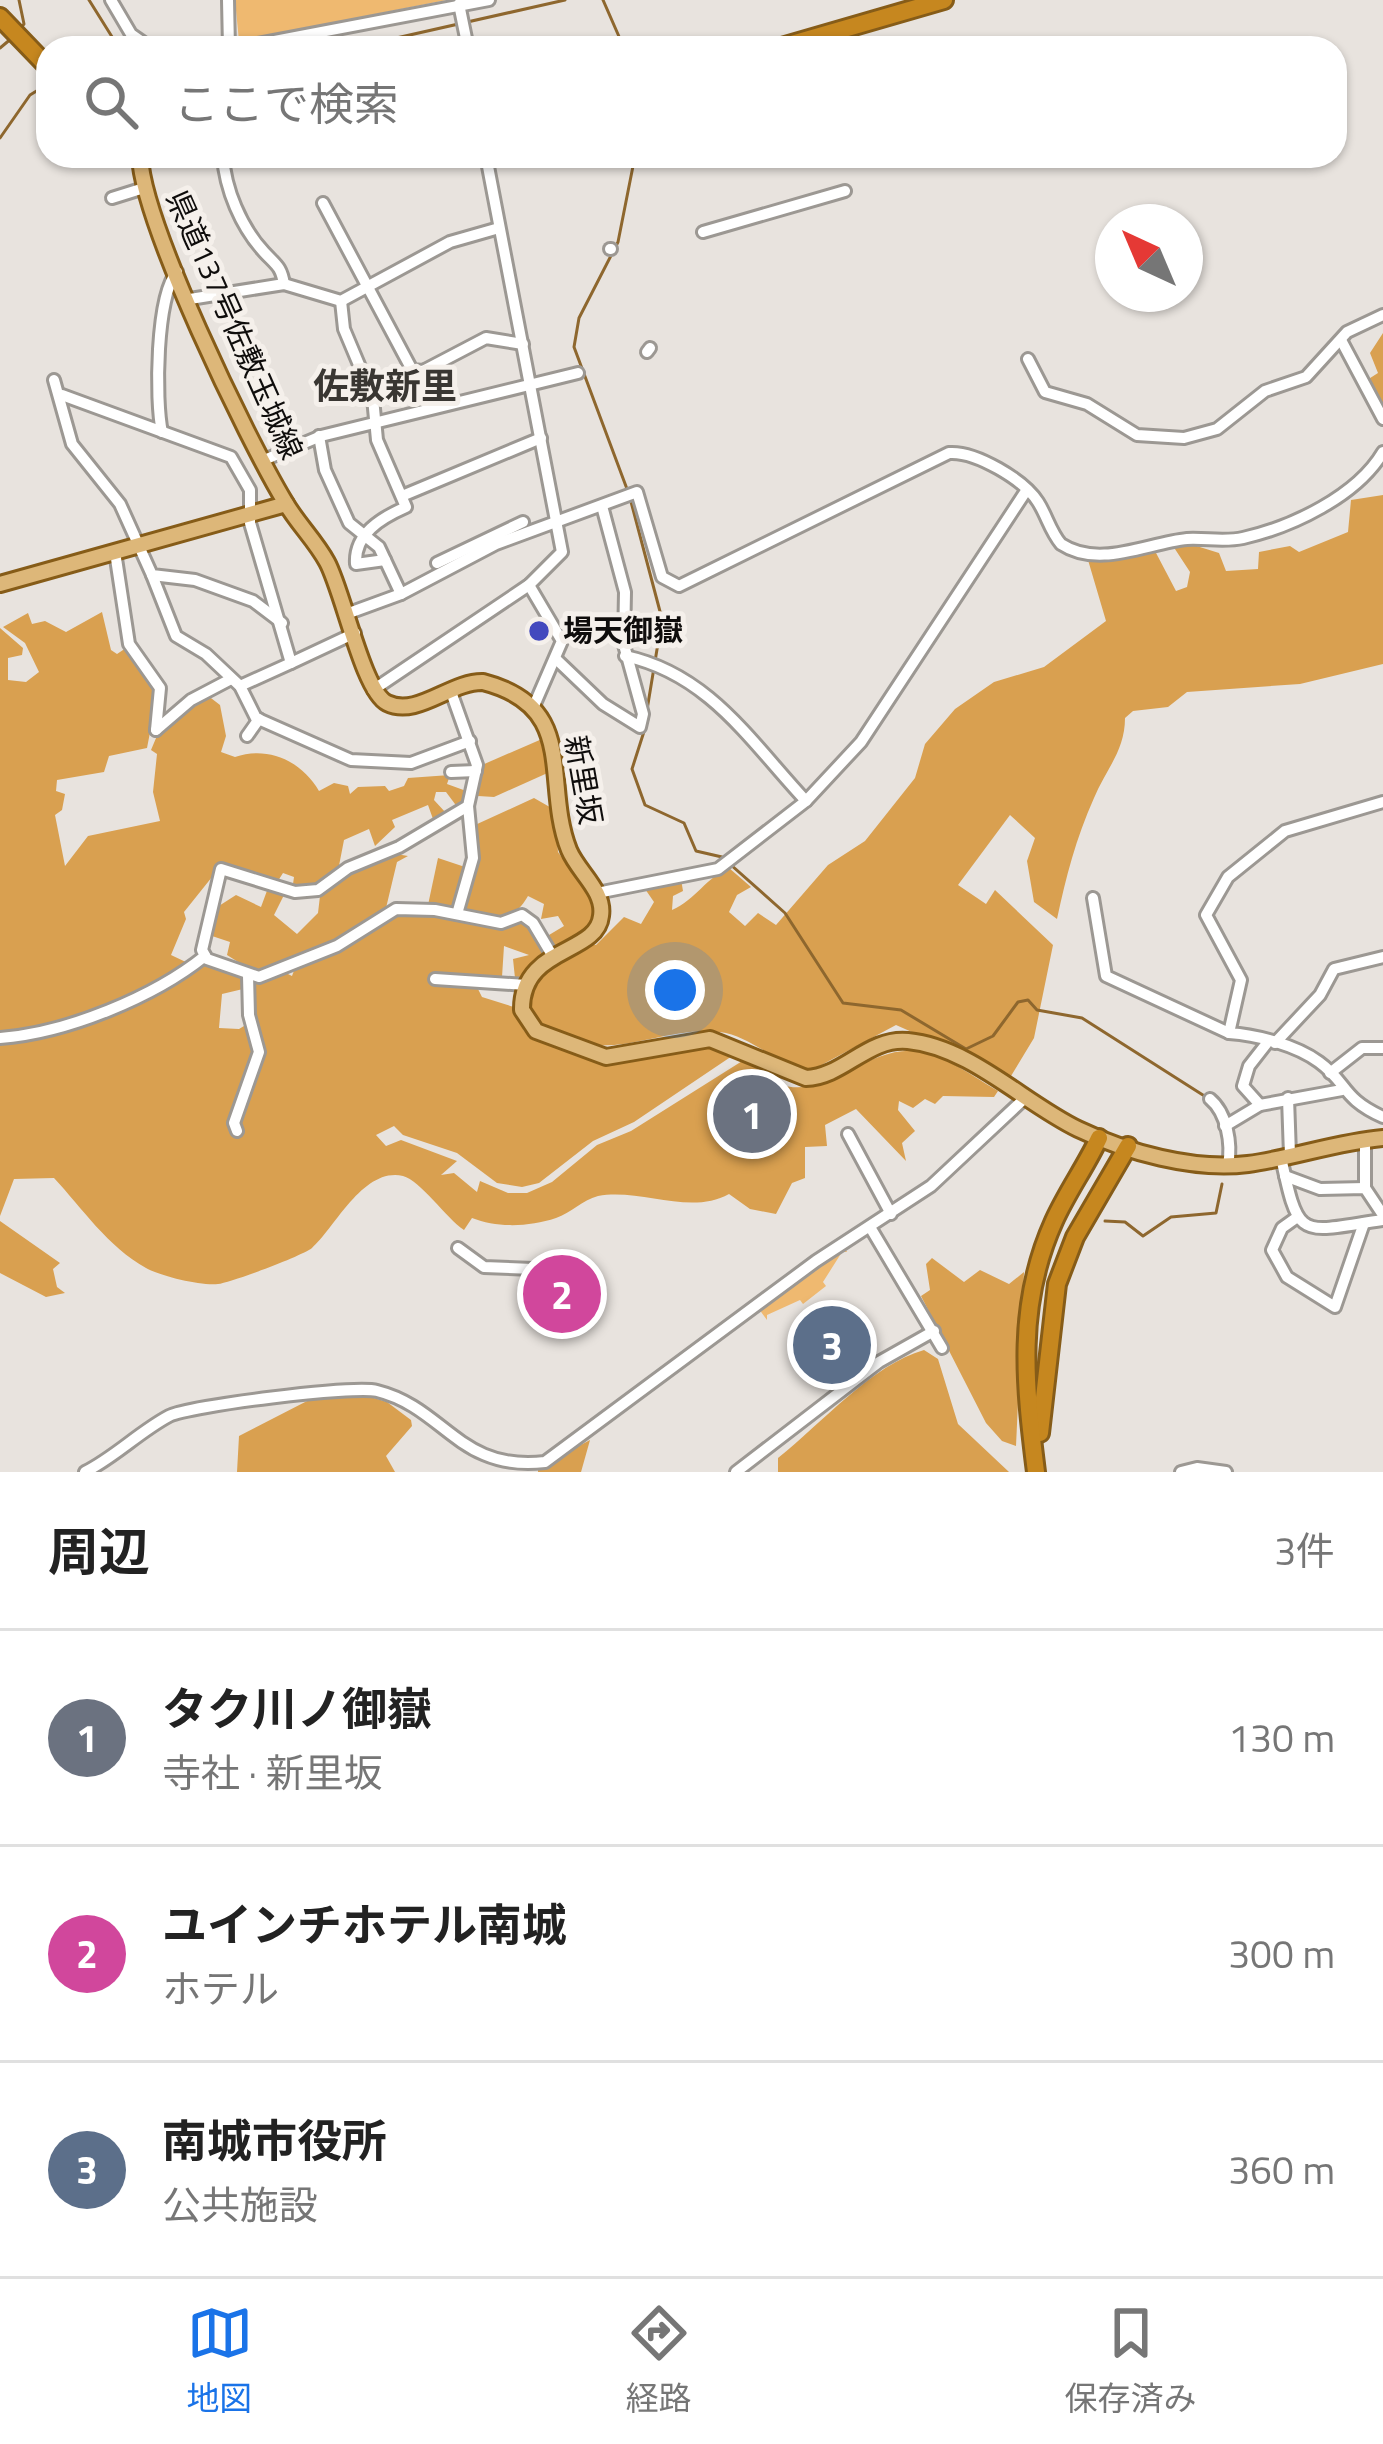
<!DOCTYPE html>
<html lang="ja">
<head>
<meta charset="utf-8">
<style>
  :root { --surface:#fff; --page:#f6f6f6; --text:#222; --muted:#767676; --line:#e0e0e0; --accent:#1a73e8 }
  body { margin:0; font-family:"Titillium Web","Noto Sans JP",sans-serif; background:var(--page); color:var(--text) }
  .compass { position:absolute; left:1095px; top:204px; width:108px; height:108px; border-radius:50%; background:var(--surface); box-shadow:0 3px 9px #0004; rotate:316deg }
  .you { position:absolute; left:675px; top:990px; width:42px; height:42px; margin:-30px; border:9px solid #fff; border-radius:50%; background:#1a73e8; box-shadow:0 0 0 18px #1a73e833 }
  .badge { display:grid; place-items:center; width:78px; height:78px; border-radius:50%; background:var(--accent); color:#fff; font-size:39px; font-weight:700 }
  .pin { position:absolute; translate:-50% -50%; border:6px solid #fff; box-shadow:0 3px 12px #0006 }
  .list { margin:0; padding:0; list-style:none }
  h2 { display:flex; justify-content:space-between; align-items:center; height:156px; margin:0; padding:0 48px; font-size:51px }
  h2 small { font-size:39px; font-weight:400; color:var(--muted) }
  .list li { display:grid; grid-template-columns:78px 1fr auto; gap:36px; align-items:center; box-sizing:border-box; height:216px; padding:0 48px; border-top:3px solid var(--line) }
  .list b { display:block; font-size:45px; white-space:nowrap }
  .list p { margin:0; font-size:39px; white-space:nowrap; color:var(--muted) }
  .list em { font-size:39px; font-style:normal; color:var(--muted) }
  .icon { flex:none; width:66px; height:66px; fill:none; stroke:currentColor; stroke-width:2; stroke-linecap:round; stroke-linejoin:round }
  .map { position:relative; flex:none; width:1383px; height:1472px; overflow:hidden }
  .search { position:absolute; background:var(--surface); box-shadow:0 3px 9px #0004; left:36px; right:36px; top:36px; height:132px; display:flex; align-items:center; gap:30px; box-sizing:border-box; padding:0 42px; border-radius:36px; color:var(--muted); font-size:45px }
  .sheet { height:804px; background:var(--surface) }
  nav { display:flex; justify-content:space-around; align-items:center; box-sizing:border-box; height:168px; border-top:3px solid var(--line); background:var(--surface); font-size:33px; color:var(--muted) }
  nav a { display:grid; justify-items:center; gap:6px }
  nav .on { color:var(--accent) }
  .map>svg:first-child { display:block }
</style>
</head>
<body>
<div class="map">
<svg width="1383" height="1472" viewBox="0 0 1383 1472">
  <rect width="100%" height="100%" fill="#e8e3de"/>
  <g fill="#efb970">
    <polygon points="235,0 447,0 239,41"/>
    <polygon points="844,1246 847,1252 842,1252 823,1282 826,1286 803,1304 800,1300 767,1315 767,1320 759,1309 765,1303"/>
  </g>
  <g fill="#d9a050">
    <polygon points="1383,333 1383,413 1367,380 1378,373 1370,353"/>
    <path d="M 1383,495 L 1383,664 L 1300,684 L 1187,692 L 1168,707 L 1133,711 L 1125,718 C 1125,751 1106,769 1094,798 C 1076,838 1066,877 1057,919 L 1034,902 L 1027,861 L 1035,838 L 1010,815 L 958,885 L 986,904 L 995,890 L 1053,945 L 1034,1038 L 1011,1076 L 896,1025 L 814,1069 C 778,1068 753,1036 720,1032 C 655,1024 594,1076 533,1017 C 522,978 561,959 589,943 L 596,945 L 624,917 L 641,924 L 654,902 L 643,886 L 681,879 L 683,891 L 673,896 L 672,910 C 695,900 707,877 729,868 L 751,887 L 737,895 L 729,912 L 745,926 L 758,913 L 776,925 L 828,865 L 865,841 L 915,778 L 925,744 L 955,709 L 994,682 L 1044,667 L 1106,621 L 1088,560 L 1155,551 L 1176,591 L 1187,587 L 1190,572 L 1173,546 L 1187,543 L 1219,553 L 1226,571 L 1258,569 L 1259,552 L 1290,546 L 1299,552 L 1348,532 L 1351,500 Z"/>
    <path d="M 102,612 L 111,650 L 117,654 L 126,648 L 158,691 L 147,748 L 109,756 L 104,772 L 57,780 L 56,791 L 65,794 L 62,810 L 55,815 L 65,866 L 88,836 L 160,821 L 153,792 L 157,754 L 151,750 L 159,731 L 207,695 L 220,705 L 226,736 L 221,752 L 235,757 C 267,746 301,760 319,791 L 334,783 L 348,786 L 350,794 L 358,787 L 385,786 L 389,791 L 404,786 L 408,778 L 450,775 L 447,784 L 469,792 L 470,799 L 458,808 L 446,792 L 436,792 L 434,800 L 446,813 L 433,819 L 428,805 L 392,820 L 395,827 L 375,846 L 369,829 L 344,840 L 337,876 L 311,887 L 293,884 L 294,877 L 283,873 L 276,884 L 227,864 L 220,867 L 184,912 L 186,919 L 171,955 L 190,964 C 139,1007 65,1021 0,1035 L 0,628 L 23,648 L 22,655 L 8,658 L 8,680 L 26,682 L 39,672 L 25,643 L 3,627 L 28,613 L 32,624 L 45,621 L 66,632 Z"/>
    <polygon points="542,739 552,771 494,797 478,796 482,765"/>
    <path d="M 534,798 L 555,810 L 558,852 L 597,907 L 593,926 L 551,949 L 544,938 L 564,926 L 558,916 L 541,919 L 544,904 L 528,896 C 511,926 491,918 460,911 L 475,825 Z"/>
    <polygon points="390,853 408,856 397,862 386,908 336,945 259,975 227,955 230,942 206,934 211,911 236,895 261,907 268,888 285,893 274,915 297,934 318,913 320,896 347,872"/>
    <polygon points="438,858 468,868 456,909 428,905"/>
    <path d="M 396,912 L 522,918 L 546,955 L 524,980 L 515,978 L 513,959 L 529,955 L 504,946 L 502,977 L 482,979 L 477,987 L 482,997 L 517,1008 L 524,1031 L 601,1065 L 710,1043 L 735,1054 L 634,1122 L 593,1141 L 539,1183 L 522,1187 L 497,1183 L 457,1153 L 403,1135 L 394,1126 L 376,1135 L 386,1146 L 401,1140 L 457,1161 L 441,1175 L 454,1173 L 477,1192 L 480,1181 L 508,1193 L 527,1193 L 552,1182 L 597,1145 L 631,1131 L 747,1058 L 779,1076 L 779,1084 C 827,1102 870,1041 922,1052 C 949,1058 974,1077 998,1091 L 994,1097 L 943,1096 L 935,1104 L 925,1099 L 913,1108 L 899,1101 L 898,1110 L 915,1131 L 902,1143 L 906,1161 L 856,1109 L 825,1125 L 827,1146 L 805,1147 L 805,1178 L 792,1183 L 776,1214 L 750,1209 L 729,1194 C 690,1216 641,1188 598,1196 C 582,1200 571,1213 556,1218 C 529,1227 497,1228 472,1218 L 464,1230 C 446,1218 420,1180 403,1176 C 363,1167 335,1228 312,1248 C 302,1256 230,1283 218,1284 C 201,1286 160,1276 146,1268 C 108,1247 82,1208 54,1178 L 14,1179 L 0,1216 L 0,1041 L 166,991 L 204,960 L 244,976 L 243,989 L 222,994 L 219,1028 L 239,1029 L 254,1020 L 250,979 L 282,971 L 292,976 L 295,968 Z"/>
    <polygon points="0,1221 60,1263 53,1269 57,1287 65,1293 46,1297 0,1273"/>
    <polygon points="932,1258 964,1282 980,1270 1009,1284 1024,1272 1016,1446 1002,1441 986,1423 921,1296 930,1290 926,1264"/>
    <path d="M 924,1350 L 938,1359 L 958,1424 L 1009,1472 L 778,1472 L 778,1458 C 822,1423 873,1364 924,1350 Z"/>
    <polygon points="364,1395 387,1402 411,1420 412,1426 386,1456 395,1472 237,1472 239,1436 309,1400"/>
    <polygon points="590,1440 581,1472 538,1472 538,1468"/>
  </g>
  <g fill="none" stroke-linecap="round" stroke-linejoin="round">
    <g stroke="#8e672e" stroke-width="3">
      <polyline points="89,0 119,48"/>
      <polyline points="603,0 624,48"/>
      <polyline points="19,30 24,24 19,0"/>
      <polyline points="0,48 12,38"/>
      <polyline points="352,48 565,0"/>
      <polyline points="0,138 30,95 48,84"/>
      <polyline points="627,489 574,347 579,318 618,242 635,156"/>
      <polyline points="630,498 662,619 647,710"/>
      <polyline points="648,719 632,769 645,805 684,823 696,851 722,857 785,913 843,1003 901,1010 966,1049 993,1036 1018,1002 1028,1000 1037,1010 1082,1018 1206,1097"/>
      <polyline points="1105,1221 1125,1222 1143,1236 1171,1217 1216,1213 1222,1184"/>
    </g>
    <defs>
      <g id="minor">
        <polyline points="111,0 131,34 151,48"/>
        <polyline points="228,0 229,48"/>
        <polyline points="459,4 468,48"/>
        <polyline points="237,48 489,0"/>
        <path d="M 223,156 C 225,189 241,227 264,252 C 276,265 281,266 284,284"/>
        <polyline points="112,198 144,188"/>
        <polyline points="323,203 412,370 423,371 486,338 523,344"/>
        <polyline points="703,232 845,191"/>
        <polyline points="610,249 611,249"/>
        <polyline points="190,299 284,284 341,301 450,242 499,228"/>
        <path d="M 341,301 L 344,329 L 373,398 L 377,440 L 406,507 C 381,518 354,534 356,564 L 385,560"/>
        <polyline points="1341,340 1383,419"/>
        <polyline points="647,352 650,348"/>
        <polyline points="1028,359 1045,392 1087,404 1137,435 1184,438 1217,429 1265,391 1306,377 1347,332 1383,315"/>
        <polyline points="54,380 72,444 120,504 152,575 195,580 253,601 282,623"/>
        <polyline points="62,395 231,457 250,490 250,523 291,663 355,633"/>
        <path d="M 162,432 C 155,401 156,295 177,272"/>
        <polyline points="319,436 325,470 349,523 379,547 401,594"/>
        <polyline points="264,460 321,436 578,373"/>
        <polyline points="402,496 541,438"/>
        <polyline points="115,552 129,644 160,688 156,730"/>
        <polyline points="437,563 523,522"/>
        <polyline points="152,575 176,636 206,654 240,686 256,718 351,760 411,763 470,741"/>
        <polyline points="529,585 562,641 533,708"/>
        <path d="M 349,613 L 401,594 L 496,544 L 637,492 L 662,577 L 679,586 L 949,453 C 976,451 1024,480 1038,502 C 1047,516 1050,531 1061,544 C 1099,569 1147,543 1187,539 C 1206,538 1225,542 1243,538 C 1292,527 1357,496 1383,452"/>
        <path d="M 625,656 C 709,674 750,741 806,801"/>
        <polyline points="557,660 603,704 640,727 643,714 624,645 625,592 602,506"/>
        <polyline points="240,686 291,663"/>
        <polyline points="450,689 477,765 468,806 399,847 348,868 318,890 295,892 221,869 202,950 207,959 259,977 337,946 396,909 435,910 501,923 522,915 533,923 552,955"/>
        <polyline points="373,690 529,585 562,552 486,156"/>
        <polyline points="156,730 191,700 231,679"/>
        <polyline points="247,736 259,719"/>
        <polyline points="451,772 476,771"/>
        <path d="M 1383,802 L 1285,831 L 1228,877 L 1206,915 L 1241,980 L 1229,1033 C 1257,1035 1296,1045 1319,1062 C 1348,1083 1341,1098 1383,1117"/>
        <polyline points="597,893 718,869 806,801 861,742 1026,491"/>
        <polyline points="1093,898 1106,976 1229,1033"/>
        <polyline points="457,914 473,858 468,806"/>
        <polyline points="435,979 526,985"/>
        <path d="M 0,1038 C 67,1033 154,997 205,956"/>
        <polyline points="1275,1043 1320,995 1334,969 1383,957"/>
        <polyline points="1330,1073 1362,1048 1383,1048"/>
        <polyline points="1288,1098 1290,1155"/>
        <path d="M 1210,1099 C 1227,1113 1232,1144 1228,1165"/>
        <polyline points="1260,1105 1243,1086 1249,1066 1267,1043"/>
        <polyline points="1225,1126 1260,1105 1342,1090"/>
        <polyline points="237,1131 234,1123 259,1052 249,1015 248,976"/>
        <polyline points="848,1134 891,1214"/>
        <path d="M 1281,1157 C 1299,1243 1300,1232 1383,1220"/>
        <polyline points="1285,1176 1320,1189 1365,1188 1383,1215"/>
        <polyline points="1365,1188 1365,1140"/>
        <polyline points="1296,1218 1282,1228 1272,1250 1287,1277 1335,1307 1364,1223"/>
        <polyline points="870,1227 942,1348"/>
        <polyline points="458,1248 484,1267 533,1269"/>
        <path d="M 85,1472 C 115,1457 139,1432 169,1416 C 188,1406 355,1385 377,1391 C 445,1408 459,1472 545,1462 L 816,1261 L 931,1186 L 1025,1098"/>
        <polyline points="736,1472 879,1362 934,1331"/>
        <polyline points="1181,1472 1197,1468 1226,1472"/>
      </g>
      <g id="major">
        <path d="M 140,156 C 142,222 247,439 285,502 C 297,523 315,540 327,562 C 343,591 363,691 387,703 C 417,718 451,681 483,682 C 580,707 542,781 569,850 C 578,872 605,891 601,916 C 597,955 521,946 522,1010 L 536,1031 L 606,1057 L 710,1039 L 806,1078 C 843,1077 868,1037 908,1041 C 970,1047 1024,1103 1078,1129 C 1126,1152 1194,1171 1248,1164 C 1293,1158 1337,1142 1383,1138"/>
        <polyline points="0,584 286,504"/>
      </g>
      <g id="highway">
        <polyline points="0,17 48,67"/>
        <polyline points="778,48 944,0"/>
        <polyline points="1040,1433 1057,1284 1075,1237 1128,1146"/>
        <path d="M 1036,1472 C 1025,1384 1016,1305 1054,1221 C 1067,1192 1086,1166 1099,1138"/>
      </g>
    </defs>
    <use href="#minor" stroke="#9c9893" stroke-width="16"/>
    <use href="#major" stroke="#865c18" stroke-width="20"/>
    <use href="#highway" stroke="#865c18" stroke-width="22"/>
    <use href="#minor" stroke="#fff" stroke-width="10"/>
    <use href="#major" stroke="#ddb779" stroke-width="14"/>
    <use href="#highway" stroke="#c6871f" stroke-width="16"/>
  </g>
  <circle fill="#4349be" stroke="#f5f0eb" stroke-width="4.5" cx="539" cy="631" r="12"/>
  <g text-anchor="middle" stroke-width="10" stroke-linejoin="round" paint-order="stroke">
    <g font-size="30" fill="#0f0d0c" stroke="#f5f0eb">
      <text transform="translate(234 325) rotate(66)" y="10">県道137号佐敷玉城線</text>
      <text transform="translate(583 780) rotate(80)" y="10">新里坂</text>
    </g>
    <g font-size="30" font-weight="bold" fill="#0f0d0c" stroke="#f5f0eb" text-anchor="start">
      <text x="563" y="641">場天御嶽</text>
    </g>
    <g font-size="36" font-weight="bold" fill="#393632" stroke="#f5f0eb">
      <text x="385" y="399">佐敷新里</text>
    </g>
  </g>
</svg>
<svg class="compass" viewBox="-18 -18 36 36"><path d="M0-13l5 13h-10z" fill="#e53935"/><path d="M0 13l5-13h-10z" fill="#767676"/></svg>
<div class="you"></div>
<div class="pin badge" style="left:752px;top:1114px;background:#6b7280">1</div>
<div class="pin badge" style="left:562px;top:1294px;background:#d1479c">2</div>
<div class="pin badge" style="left:832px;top:1345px;background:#5c6f8a">3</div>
<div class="search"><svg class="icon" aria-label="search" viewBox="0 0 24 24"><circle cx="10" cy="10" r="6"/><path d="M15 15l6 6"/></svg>ここで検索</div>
</div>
<section class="sheet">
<h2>周辺<small>3件</small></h2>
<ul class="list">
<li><span class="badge" style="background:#6b7280">1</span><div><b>タク川ノ御嶽</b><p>寺社 · 新里坂</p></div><em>130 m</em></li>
<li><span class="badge" style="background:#d1479c">2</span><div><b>ユインチホテル南城</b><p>ホテル</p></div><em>300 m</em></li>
<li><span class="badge" style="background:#5c6f8a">3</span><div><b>南城市役所</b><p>公共施設</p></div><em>360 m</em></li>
</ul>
</section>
<nav>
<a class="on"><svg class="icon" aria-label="map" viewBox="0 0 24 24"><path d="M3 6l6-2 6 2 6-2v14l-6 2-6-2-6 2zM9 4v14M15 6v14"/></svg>地図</a>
<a><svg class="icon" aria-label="directions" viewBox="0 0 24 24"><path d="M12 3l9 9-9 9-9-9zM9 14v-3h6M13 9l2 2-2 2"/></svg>経路</a>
<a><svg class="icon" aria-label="saved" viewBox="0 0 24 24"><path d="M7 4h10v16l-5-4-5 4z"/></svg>保存済み</a>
</nav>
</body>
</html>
